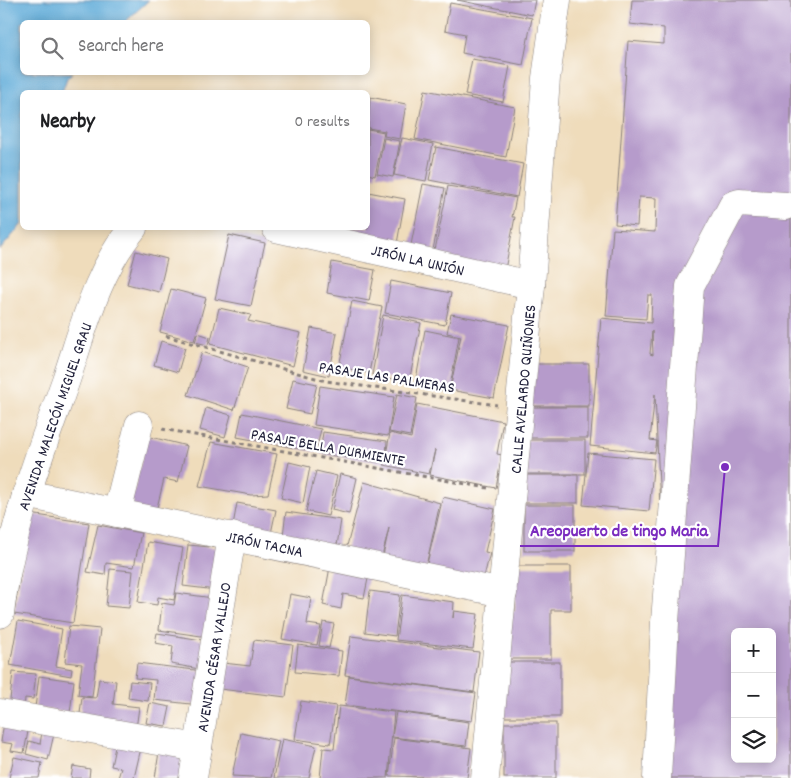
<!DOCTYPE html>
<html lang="en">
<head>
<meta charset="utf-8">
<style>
  :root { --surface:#fff; --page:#f6f6f6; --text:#202124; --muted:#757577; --line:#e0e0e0 }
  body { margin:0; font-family:Dekko,sans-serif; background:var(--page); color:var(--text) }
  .controls { position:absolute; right:15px; bottom:15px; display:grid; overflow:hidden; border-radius:8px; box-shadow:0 2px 12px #0003 }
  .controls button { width:45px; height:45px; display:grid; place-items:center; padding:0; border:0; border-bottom:1px solid var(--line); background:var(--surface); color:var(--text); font:25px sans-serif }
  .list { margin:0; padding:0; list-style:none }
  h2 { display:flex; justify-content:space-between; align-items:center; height:65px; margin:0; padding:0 20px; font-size:21px }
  h2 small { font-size:16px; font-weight:400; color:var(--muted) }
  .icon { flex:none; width:28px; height:28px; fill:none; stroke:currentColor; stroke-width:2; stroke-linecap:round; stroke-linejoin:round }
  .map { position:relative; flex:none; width:791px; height:778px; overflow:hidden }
  .search { position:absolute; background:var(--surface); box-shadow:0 2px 12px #0003; left:20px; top:20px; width:350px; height:55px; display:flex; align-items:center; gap:12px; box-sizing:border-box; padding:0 18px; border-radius:8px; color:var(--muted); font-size:19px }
  .panel { position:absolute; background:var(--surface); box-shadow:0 2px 12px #0003; left:20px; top:90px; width:350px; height:140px; border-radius:8px }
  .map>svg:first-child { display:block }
</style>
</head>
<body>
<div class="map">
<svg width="791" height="778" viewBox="0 0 791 778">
  <rect width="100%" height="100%" fill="#fff"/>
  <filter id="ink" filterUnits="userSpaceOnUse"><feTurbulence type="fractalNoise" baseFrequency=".02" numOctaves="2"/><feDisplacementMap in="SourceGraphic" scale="10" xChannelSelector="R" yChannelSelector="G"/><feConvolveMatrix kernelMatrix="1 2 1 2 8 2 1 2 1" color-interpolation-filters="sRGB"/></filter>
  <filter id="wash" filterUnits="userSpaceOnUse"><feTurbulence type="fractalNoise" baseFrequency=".0096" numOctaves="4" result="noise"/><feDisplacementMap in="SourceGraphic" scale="20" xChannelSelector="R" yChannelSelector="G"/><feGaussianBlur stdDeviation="1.12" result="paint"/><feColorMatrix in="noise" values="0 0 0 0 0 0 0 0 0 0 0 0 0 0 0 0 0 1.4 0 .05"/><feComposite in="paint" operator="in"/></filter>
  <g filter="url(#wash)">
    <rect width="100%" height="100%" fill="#efdcbb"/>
    <polygon fill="#5fabd8" stroke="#40668a" points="0,0 149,0 125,22 22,22 22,72 72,73 67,78 62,92 22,92 22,224 0,250"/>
    <g id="blocks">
      <g fill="#b69bcb" fill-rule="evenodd">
        <polygon points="457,0 535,0 532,15"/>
        <path d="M 632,0 L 791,0 L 791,778 L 646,778 L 665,622 L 655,394 L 650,440 L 657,441 L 655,453 L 590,446 L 601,318 L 651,323 L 652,295 L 648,295 L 646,319 L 606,316 L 613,229 L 655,232 L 656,198 L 639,197 L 637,226 L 615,224 L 628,41 L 664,44 L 664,28 L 630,24 ZM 652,331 L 653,355 L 650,354 ZM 735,632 L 772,632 L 772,759 L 735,759 Z"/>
        <polygon points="450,3 532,18 523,65 462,53 465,34 445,30"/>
        <polygon points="472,59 510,66 503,102 465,95"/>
        <polygon points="425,90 515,107 506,157 415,139"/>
        <polygon points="370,97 406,104 400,139 384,136 385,131 368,128"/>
        <polygon points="368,129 384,132 375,176 368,174"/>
        <polygon points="384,138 400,141 393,177 377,174"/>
        <polygon points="402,138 433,144 426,181 394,175"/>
        <polygon points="436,147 523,164 517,197 429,180"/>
        <polygon points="423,184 445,188 431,260 409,255"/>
        <polygon points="448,186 516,198 512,217 515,217 504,275 433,260"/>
        <polygon points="368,192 405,199 396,249 348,240 350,228 368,228"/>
        <polygon points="229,235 265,243 251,306 215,299"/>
        <polygon points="136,251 167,259 159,292 127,284"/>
        <polygon points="332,262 375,270 369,301 327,293"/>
        <polygon points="391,281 451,293 445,325 385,313"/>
        <polygon points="171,289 206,298 194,341 160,332"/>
        <polygon points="352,301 382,307 369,373 339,367"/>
        <polygon points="219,308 251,315 248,321 301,333 293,366 210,344"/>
        <polygon points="451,314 509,325 494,398 450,390 461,336 447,333"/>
        <polygon points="383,315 421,323 409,382 372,375"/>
        <polygon points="311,328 337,333 329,376 303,370"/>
        <polygon points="425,330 459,337 449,392 415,385"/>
        <polygon points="198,333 210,337 208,345 195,342"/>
        <polygon points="161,341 185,348 178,372 154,365"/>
        <polygon points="202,352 248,367 234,410 188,395"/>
        <rect x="529" y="364" width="60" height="42"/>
        <polygon points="293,379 317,384 310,414 286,409"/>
        <polygon points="320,386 394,397 388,436 314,425"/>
        <polygon points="397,394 417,398 410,436 389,432"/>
        <polygon points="417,404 503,421 497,454 502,455 496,488 430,475 435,450 429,474 384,465 384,463 320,454 323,432 387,441 386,455 390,433 411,438"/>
        <rect x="526" y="407" width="62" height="31"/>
        <polygon points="206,408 231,415 225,437 200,430"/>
        <polygon points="242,413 321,429 316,452 237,437"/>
        <polygon points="147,436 187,446 178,482 164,479 155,516 129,510"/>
        <rect x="522" y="440" width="63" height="34"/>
        <polygon points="211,442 277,454 268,494 251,495 199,486"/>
        <polygon points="588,453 654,459 649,511 583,505"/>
        <polygon points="289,462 310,467 303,503 281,498"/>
        <polygon points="316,471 337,476 328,516 306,511"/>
        <polygon points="340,474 357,478 349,514 332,510"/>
        <rect x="523" y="475" width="55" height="28"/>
        <polygon points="364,482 440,503 424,575 381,565 389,528 380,565 344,557"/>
        <polygon points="443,497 495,509 485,552 490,553 482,585 425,572"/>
        <polygon points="237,503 276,510 270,538 232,531"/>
        <rect x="524" y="505" width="51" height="46"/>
        <polygon points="286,512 341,520 336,552 282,543"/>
        <polygon points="30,514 89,523 73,623 14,614"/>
        <polygon points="98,525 141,533 134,567 106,563 105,575 87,572"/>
        <polygon points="148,542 183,548 174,600 158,597 157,605 138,602"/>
        <polygon points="188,545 221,548 216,590 183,586"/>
        <polygon points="515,566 571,566 571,610 551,610 551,659 510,659 510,611 515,611"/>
        <polygon points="330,567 369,574 364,598 343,594 341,609 323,605"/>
        <polygon points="110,569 133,571 129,608 106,606"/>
        <polygon points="370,591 400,595 395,636 365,632"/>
        <polygon points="176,593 213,598 208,637 159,630 162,603 174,605"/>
        <polygon points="290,594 311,598 307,624 321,626 317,645 282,639"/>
        <polygon points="402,595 454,602 453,618 454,611 478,614 473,649 396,640"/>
        <polygon points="18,621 62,629 56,666 72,669 71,676 10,665"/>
        <polygon points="323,622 334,624 329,648 319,646"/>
        <polygon points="69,626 100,629 92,697 78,695 82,664 65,662"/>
        <polygon points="157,633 209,641 205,670 171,664 173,646 155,643"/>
        <polygon points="351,636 479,652 474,692 345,675"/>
        <polygon points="254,640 293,645 286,697 220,689 223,663 250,666"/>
        <polygon points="298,645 342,651 339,676 295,672"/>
        <rect x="503" y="662" width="57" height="55"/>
        <polygon points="137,663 203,671 200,705 154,700 156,680 135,678"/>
        <polygon points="13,672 36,674 33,699 25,698 24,710 9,709"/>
        <polygon points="39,676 74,681 70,713 35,708"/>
        <polygon points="349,676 476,693 472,721 345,705"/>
        <polygon points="99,679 116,681 113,704 139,707 136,729 79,722 82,697 96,698"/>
        <polygon points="130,681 150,683 148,701 128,698"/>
        <polygon points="301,701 336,706 330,744 295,739"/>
        <polygon points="150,703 170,707 166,726 146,723"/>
        <polygon points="339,706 394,712 388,778 320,778 323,748 334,749"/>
        <polygon points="396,712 469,722 466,746 392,737"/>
        <polygon points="4,722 29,726 24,753 11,751 13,744 1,742"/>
        <rect x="504" y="723" width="52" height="55"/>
        <polygon points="42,732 54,734 48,760 26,754 29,741 40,744"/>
        <polygon points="241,733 279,741 271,778 232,776"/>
        <polygon points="394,738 471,748 467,778 389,776"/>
        <polygon points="282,739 316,746 309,778 274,778"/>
        <polygon points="116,742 141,748 134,778 118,778 121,768 111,766"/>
        <polygon points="159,752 179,754 184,767 180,778 155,778"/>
        <polygon points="14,757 42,763 39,778 9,778"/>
        <polygon points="73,766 90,769 89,778 71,778"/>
      </g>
    </g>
  </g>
  <g filter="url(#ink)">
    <use href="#blocks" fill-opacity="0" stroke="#887f7b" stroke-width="1"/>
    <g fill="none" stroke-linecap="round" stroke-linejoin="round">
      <defs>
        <g id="minor">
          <polyline points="276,228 531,285"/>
          <polyline points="26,494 503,593"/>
          <polyline points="117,513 139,425"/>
          <path d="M 0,614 C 9,533 39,456 66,380 C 84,327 97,271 133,228"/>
          <polyline points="0,713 198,748"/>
          <polyline points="193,778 232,536"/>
          <polyline points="485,778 531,285 546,78 557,0"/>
          <polyline points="657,778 665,622 690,286 733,205 739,203 786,206"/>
        </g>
      </defs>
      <use href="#minor" stroke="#887f7b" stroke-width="29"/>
      <g stroke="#887f7b" stroke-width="3" stroke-dasharray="4 4" stroke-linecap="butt">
        <polyline points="166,336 326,381 497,405"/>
        <polyline points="162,429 488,488"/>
      </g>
      <use href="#minor" stroke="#fff" stroke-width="28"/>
    </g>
  </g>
  <g text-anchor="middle" stroke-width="4.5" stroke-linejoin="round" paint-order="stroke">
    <g font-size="16" fill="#22223b" stroke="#fff">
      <text transform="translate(418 259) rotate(13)" y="6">JIRÓN LA UNIÓN</text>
      <text transform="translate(387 376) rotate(9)" y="6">PASAJE LAS PALMERAS</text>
      <text transform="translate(522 389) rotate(-85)" y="6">CALLE AVELARDO QUIÑONES</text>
      <text transform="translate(54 416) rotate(-71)" y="6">AVENIDA MALECÓN MIGUEL GRAU</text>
      <text transform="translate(328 446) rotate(10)" y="6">PASAJE BELLA DURMIENTE</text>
      <text transform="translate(265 543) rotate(12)" y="6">JIRÓN TACNA</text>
      <text transform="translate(213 657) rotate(-81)" y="6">AVENIDA CÉSAR VALLEJO</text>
    </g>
  </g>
  <path fill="none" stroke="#7b2cbf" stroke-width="2" d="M725 467L718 546H520"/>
  <circle fill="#7b2cbf" stroke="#fff" stroke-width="2" cx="725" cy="467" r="5"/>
  <g font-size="18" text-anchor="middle" font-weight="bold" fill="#7b2cbf" stroke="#fff" stroke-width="4.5" stroke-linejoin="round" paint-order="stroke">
    <text x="619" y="536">Areopuerto de tingo Maria</text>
  </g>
</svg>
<div class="controls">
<button>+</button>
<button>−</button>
<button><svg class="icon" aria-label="layers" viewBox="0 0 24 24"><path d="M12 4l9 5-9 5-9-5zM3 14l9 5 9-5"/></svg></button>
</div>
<div class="search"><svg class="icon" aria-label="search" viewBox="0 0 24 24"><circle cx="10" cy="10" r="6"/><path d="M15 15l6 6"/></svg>Search here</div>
<section class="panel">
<h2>Nearby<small>0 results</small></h2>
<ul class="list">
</ul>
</section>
</div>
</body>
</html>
